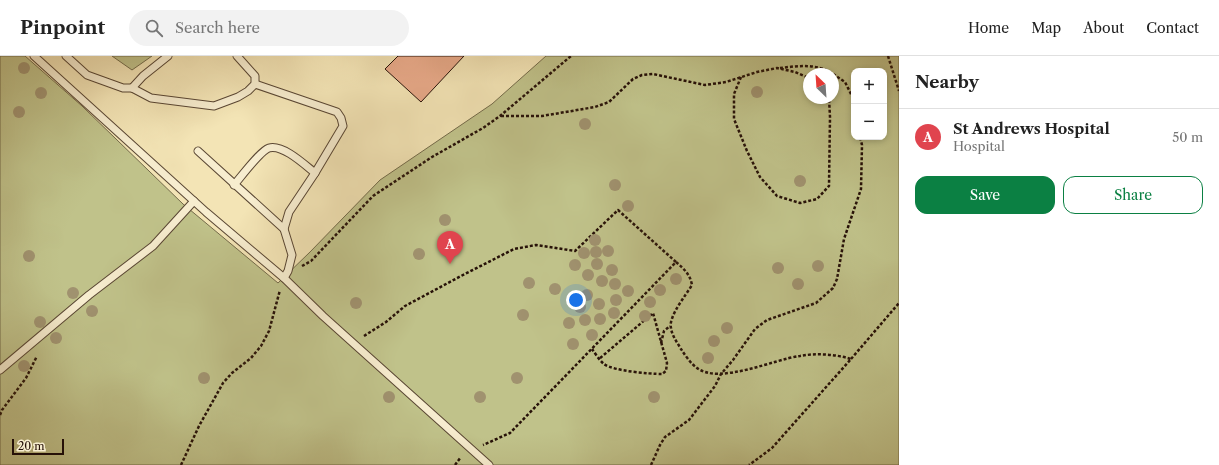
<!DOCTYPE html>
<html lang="en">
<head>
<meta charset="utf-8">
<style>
  :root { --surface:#fff; --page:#f2f2f2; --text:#222; --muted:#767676; --line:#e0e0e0; --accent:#0b8043 }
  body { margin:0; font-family:"Libre Caslon Text",serif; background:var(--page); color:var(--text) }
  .controls { position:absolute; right:12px; top:12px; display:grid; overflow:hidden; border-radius:8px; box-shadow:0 2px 6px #0003 }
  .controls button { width:36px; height:36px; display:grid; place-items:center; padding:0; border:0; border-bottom:1px solid var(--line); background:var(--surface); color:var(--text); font:20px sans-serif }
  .compass { position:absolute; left:803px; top:12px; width:36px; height:36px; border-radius:50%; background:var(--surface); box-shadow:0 2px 6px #0003; rotate:335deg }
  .scale { position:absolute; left:12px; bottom:10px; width:52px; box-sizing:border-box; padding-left:4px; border:2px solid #261108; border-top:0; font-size:11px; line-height:14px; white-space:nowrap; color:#261108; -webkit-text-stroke:3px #f7edcf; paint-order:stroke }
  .you { position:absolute; left:576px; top:244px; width:14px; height:14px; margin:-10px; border:3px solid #fff; border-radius:50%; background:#1a73e8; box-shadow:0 0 0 6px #1a73e833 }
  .badge { display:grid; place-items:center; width:26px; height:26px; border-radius:50%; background:var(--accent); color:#fff; font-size:13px; font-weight:700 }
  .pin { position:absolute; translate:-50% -33px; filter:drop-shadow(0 1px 2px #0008) }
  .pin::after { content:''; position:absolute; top:21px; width:14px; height:12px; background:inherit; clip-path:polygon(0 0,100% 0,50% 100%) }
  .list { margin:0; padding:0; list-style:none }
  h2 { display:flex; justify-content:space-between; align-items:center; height:52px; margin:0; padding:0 16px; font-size:17px }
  h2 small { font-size:13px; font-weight:400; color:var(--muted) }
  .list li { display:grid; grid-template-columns:26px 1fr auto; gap:12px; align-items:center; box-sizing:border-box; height:56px; padding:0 16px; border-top:1px solid var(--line) }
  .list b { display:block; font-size:15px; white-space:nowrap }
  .list p { margin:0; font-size:13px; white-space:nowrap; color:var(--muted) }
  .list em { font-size:13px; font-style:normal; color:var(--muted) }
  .actions { display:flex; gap:8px; padding:12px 16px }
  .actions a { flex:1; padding:9px 0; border:1px solid var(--accent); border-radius:12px; text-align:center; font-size:14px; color:var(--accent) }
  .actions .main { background:var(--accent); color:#fff }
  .icon { flex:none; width:22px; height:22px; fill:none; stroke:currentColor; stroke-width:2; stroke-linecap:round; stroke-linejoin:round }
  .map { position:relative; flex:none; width:899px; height:409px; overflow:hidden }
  header { display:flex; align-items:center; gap:24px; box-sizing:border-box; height:56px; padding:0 20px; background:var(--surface); border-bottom:1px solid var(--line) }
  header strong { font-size:19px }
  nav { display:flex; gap:22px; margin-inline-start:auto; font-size:14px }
  .search { width:280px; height:36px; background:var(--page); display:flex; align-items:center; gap:10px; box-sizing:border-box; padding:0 14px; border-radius:22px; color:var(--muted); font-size:15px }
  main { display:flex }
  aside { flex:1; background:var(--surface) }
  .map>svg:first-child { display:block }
</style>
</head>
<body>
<header>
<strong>Pinpoint</strong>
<div class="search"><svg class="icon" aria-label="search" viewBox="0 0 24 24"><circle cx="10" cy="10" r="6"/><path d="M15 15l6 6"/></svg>Search here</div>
<nav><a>Home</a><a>Map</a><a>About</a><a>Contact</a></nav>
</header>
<main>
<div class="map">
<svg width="899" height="409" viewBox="0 0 899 409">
  <rect width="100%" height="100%" fill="#f3e4b5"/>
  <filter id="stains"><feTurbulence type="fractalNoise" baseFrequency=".005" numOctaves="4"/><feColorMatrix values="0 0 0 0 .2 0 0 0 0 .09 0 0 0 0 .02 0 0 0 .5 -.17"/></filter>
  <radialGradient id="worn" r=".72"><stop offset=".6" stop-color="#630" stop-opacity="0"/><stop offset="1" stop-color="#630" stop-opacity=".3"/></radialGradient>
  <g fill="#c0c28a" stroke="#736a49" fill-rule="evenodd">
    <path d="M 0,0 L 25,0 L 82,50 L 183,148 L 278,227 L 310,196 L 380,124 L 492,48 L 546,0 L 899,0 L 899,409 L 0,409 ZM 854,15 L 884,15 L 884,81 L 854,81 ZM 809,18 L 833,18 L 833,42 L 809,42 Z"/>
    <polygon points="112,0 152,0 132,14"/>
  </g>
  <polygon fill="#e9aa8a" stroke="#261108" points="398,0 464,0 421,46 385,13"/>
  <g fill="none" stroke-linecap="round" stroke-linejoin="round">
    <defs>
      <g id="service">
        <polyline points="34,0 206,156 284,222 323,260 489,409"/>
        <polyline points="66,0 87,19 123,32 132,32 151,42 214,50 238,41 248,35 255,28 255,20 237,0"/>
        <polyline points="255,28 337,56 341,62 343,70 315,117 289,156 284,173 292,199 288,215 284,222"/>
        <polyline points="132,32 143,20 168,0"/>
        <polyline points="198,95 284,173"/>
        <path d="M 234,129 C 241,121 260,95 269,92 C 283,88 305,109 315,117"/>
        <polyline points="0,314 89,239 153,190 194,145"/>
      </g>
    </defs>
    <use href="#service" stroke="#594633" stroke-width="9"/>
    <g stroke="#261108" stroke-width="2.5" stroke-dasharray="3 2" stroke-linecap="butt">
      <polyline points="888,0 899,35"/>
      <path d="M 780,12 C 798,10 817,7 833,18"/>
      <polyline points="833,18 845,26 854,44"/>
      <polyline points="741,21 734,38 734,63 747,95 760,121 777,140 800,147 817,143 829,130 830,61 829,42"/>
      <polyline points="501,60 542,60 595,51 609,46 633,23 642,19 653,18 705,29 726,26 757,16 777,12 795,16 809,22"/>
      <path d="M 676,206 C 684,213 690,218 692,229 C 686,239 668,261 671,272 C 672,280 677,286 681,293 C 685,299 691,308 697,312 C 719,329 775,303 800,300 C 816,297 835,298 851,303 L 772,392 L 749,409"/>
      <polyline points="302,210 311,205 373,140 432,101 483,72 500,60 571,0"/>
      <polyline points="364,280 386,266 405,250 461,220 514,193 536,189 575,195 618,154 676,206 510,377 483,389"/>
      <polyline points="661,287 664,275 670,270"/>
      <path d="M 592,293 C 595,297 599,304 604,308 C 613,315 650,318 662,318 L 666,315 L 667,307 L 653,257 L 599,303"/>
      <polyline points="851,303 899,247"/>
      <polyline points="0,359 2,354 26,322 37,300"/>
      <polyline points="181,409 199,370 223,327 232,317 251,302 261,290 269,275 280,234"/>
      <polyline points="455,409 461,401"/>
      <polyline points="651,409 660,389 665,381 689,364 715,330 721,318 733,304 755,273 767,264 816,247 833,232 837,223 844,183 861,133 862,89 860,81"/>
    </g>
    <use href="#service" stroke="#f7edcf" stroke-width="7"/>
  </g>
  <g fill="#a0926f">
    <circle cx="24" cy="12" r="6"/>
    <circle cx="757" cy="36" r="6"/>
    <circle cx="41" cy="37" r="6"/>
    <circle cx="19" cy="56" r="6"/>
    <circle cx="585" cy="68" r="6"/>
    <circle cx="800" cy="125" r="6"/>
    <circle cx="615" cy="129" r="6"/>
    <circle cx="628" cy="150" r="6"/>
    <circle cx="445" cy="164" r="6"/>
    <circle cx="595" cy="184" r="6"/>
    <circle cx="608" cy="195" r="6"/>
    <circle cx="596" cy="196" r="6"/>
    <circle cx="584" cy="197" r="6"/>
    <circle cx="419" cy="198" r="6"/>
    <circle cx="29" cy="200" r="6"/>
    <circle cx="597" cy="208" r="6"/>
    <circle cx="575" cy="209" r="6"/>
    <circle cx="818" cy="210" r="6"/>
    <circle cx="778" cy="212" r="6"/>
    <circle cx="612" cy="214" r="6"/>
    <circle cx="588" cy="219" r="6"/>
    <circle cx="676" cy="223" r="6"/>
    <circle cx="602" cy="225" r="6"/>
    <circle cx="529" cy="227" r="6"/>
    <circle cx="615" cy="228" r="6"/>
    <circle cx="798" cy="228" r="6"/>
    <circle cx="555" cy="233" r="6"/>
    <circle cx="660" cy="234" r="6"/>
    <circle cx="628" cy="235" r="6"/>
    <circle cx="73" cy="237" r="6"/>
    <circle cx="587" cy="239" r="6"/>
    <circle cx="616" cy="244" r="6"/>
    <circle cx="650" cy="246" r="6"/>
    <circle cx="356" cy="247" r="6"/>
    <circle cx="599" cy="248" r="6"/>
    <circle cx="580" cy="251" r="6"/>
    <circle cx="92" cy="255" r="6"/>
    <circle cx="614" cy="257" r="6"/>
    <circle cx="523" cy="259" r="6"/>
    <circle cx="645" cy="260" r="6"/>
    <circle cx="600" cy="263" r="6"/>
    <circle cx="585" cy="264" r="6"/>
    <circle cx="40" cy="266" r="6"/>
    <circle cx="569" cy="267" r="6"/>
    <circle cx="727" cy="272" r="6"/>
    <circle cx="592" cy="279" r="6"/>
    <circle cx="56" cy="282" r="6"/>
    <circle cx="714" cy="285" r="6"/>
    <circle cx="573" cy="288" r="6"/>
    <circle cx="708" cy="302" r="6"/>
    <circle cx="24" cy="310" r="6"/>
    <circle cx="204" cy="322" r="6"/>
    <circle cx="517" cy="322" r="6"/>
    <circle cx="389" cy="341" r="6"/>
    <circle cx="480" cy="341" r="6"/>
    <circle cx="654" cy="341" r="6"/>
  </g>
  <rect width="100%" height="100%" filter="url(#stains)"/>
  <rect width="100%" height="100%" fill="url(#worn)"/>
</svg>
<div class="controls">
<button>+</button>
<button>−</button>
</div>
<svg class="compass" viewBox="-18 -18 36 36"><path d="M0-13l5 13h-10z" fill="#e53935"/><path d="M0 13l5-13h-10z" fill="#767676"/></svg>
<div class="scale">20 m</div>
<div class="you"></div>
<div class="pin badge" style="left:450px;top:208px;background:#e0444e">A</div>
</div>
<aside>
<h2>Nearby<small></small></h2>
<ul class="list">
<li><span class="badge" style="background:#e0444e">A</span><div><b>St Andrews Hospital</b><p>Hospital</p></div><em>50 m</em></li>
</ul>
<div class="actions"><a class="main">Save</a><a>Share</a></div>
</aside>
</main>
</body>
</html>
